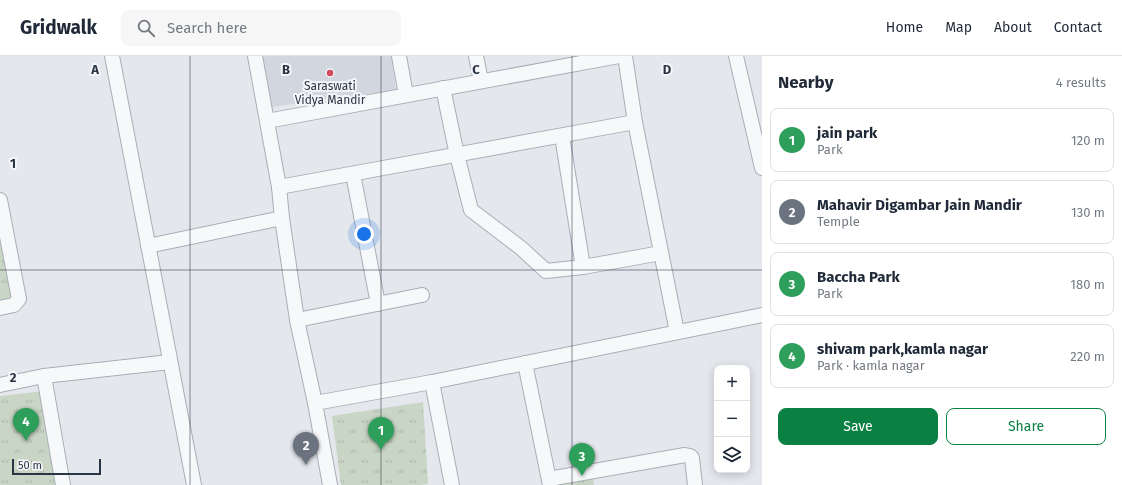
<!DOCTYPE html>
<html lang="en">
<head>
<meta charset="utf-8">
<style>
  :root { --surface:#fff; --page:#f6f6f7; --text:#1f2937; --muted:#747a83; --line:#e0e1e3; --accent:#0b8043 }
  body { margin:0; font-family:"Fira Sans",sans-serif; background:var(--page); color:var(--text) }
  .controls { position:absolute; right:12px; bottom:12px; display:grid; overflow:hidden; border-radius:8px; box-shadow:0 2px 10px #0003 }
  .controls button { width:36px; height:36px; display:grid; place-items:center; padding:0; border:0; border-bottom:1px solid var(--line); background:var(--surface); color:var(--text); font:20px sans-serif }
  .scale { position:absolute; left:12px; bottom:10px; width:89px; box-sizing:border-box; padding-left:4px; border:2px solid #2b3445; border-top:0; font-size:11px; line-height:14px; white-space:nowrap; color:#2b3445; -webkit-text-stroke:3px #f4f6f9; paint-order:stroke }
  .you { position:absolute; left:364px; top:178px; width:14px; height:14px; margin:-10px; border:3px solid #fff; border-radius:50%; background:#1a73e8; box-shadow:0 0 0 6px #1a73e833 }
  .badge { display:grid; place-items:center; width:26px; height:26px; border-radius:50%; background:var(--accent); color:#fff; font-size:13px; font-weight:700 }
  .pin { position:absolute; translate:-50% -33px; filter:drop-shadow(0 1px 2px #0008) }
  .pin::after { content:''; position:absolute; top:21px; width:14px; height:12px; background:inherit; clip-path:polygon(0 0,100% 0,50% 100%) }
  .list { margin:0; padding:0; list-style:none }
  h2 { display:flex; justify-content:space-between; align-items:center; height:52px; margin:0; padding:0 16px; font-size:17px }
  h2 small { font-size:13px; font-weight:400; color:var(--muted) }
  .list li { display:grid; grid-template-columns:26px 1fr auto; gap:12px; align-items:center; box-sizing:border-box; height:64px; margin:0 8px 8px; padding:0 8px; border:1px solid var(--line); border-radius:8px }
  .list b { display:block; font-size:15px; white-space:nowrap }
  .list p { margin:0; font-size:13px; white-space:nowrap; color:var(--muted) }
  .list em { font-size:13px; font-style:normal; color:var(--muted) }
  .actions { display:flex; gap:8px; padding:12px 16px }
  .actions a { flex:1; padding:9px 0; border:1px solid var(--accent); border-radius:8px; text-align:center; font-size:14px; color:var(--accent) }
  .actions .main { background:var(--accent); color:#fff }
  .icon { flex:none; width:22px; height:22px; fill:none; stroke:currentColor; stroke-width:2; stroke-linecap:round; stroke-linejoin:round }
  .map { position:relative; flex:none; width:762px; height:429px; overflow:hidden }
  header { display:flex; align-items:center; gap:24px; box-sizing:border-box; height:56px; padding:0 20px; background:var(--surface); border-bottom:1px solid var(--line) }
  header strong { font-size:19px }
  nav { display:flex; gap:22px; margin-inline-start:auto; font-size:14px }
  .search { width:280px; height:36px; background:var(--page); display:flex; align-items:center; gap:10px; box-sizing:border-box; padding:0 14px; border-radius:8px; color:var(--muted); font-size:15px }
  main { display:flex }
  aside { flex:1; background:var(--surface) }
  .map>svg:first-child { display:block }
</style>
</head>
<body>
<header>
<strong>Gridwalk</strong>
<div class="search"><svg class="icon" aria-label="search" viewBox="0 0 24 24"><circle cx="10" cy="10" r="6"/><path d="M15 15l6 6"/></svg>Search here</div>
<nav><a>Home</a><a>Map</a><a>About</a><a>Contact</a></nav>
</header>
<main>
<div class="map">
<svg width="762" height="429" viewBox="0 0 762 429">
  <defs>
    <pattern id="grass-tufts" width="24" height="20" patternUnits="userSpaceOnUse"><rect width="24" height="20" fill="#c9d6c5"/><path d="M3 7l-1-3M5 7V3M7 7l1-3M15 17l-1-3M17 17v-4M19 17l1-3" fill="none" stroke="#adb8ab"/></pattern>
  </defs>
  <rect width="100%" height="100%" fill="#e4e7ec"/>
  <polygon fill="#d2d6de" points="263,0 391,0 396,34 272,51"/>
  <g fill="url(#grass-tufts)">
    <polygon points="0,144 19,243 0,247"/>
    <polygon points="45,335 57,429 0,429 0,340"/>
    <polygon points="423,346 428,428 420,429 341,429 332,360"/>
    <polygon points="592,416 594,429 550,429"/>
  </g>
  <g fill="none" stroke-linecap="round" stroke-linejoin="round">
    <defs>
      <g id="minor">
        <polyline points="112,0 194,429"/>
        <polyline points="255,0 279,131 282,162 297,264 315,347"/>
        <polyline points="399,0 406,39"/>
        <polyline points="476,0 481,25"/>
        <polyline points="625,0 635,66 677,276"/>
        <polyline points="736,0 762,112"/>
        <polyline points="443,32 457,99 471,154 521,192 546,215 583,211 661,197"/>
        <polyline points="267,65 619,0"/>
        <polyline points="562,80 583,211"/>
        <polyline points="353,118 378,248"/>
        <polyline points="279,131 635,66"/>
        <polyline points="0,144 19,243 14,249 0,252"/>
        <polyline points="148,190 282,162"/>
        <polyline points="297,264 422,239"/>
        <polyline points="525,307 550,429"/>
        <polyline points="44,320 63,429"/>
        <polyline points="432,326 452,429"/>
        <polyline points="0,329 44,320 170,306"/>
        <polyline points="549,423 685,399 690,400 692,402 695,429"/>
        <polyline points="330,429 315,347 432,326 762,259"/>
      </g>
    </defs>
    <use href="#minor" stroke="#a9aeb7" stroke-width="16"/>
    <use href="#minor" stroke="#f7f8fa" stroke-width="14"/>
  </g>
  <path fill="none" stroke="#2b3445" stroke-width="1" stroke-opacity="0.55" d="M 190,0 L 190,429M 381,0 L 381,429M 572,0 L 572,429M 0,214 L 762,214"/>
  <circle fill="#d1495b" stroke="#f4f6f9" stroke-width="1.5" cx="330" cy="17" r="4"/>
  <g text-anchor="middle" stroke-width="4" stroke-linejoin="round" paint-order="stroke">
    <g font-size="12" fill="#2b3445" stroke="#f4f6f9">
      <text x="330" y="34">Saraswati<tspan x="330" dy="14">Vidya Mandir</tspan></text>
    </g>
  </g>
  <g font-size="13" text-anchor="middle" font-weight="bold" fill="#2b3445" stroke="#f4f6f9" stroke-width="4" stroke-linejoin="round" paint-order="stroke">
    <text x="95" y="18">A</text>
    <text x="286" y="18">B</text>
    <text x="476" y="18">C</text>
    <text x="667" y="18">D</text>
    <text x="13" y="112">1</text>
    <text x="13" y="326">2</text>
  </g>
</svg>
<div class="controls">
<button>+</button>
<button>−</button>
<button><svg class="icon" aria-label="layers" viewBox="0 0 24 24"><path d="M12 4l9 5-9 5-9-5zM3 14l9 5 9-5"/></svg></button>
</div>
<div class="scale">50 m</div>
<div class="you"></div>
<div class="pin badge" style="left:381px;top:394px;background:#2e9e5b">1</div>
<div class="pin badge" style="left:306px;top:409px;background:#6b7280">2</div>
<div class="pin badge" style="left:582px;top:420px;background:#2e9e5b">3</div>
<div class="pin badge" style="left:26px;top:385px;background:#2e9e5b">4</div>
</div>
<aside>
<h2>Nearby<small>4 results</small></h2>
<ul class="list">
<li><span class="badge" style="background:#2e9e5b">1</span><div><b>jain park</b><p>Park</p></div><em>120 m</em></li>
<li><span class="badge" style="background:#6b7280">2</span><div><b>Mahavir Digambar Jain Mandir</b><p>Temple</p></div><em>130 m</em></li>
<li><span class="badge" style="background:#2e9e5b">3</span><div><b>Baccha Park</b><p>Park</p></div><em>180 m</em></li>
<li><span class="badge" style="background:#2e9e5b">4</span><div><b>shivam park,kamla nagar</b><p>Park · kamla nagar</p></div><em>220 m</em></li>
</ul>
<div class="actions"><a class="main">Save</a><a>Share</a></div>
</aside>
</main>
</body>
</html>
